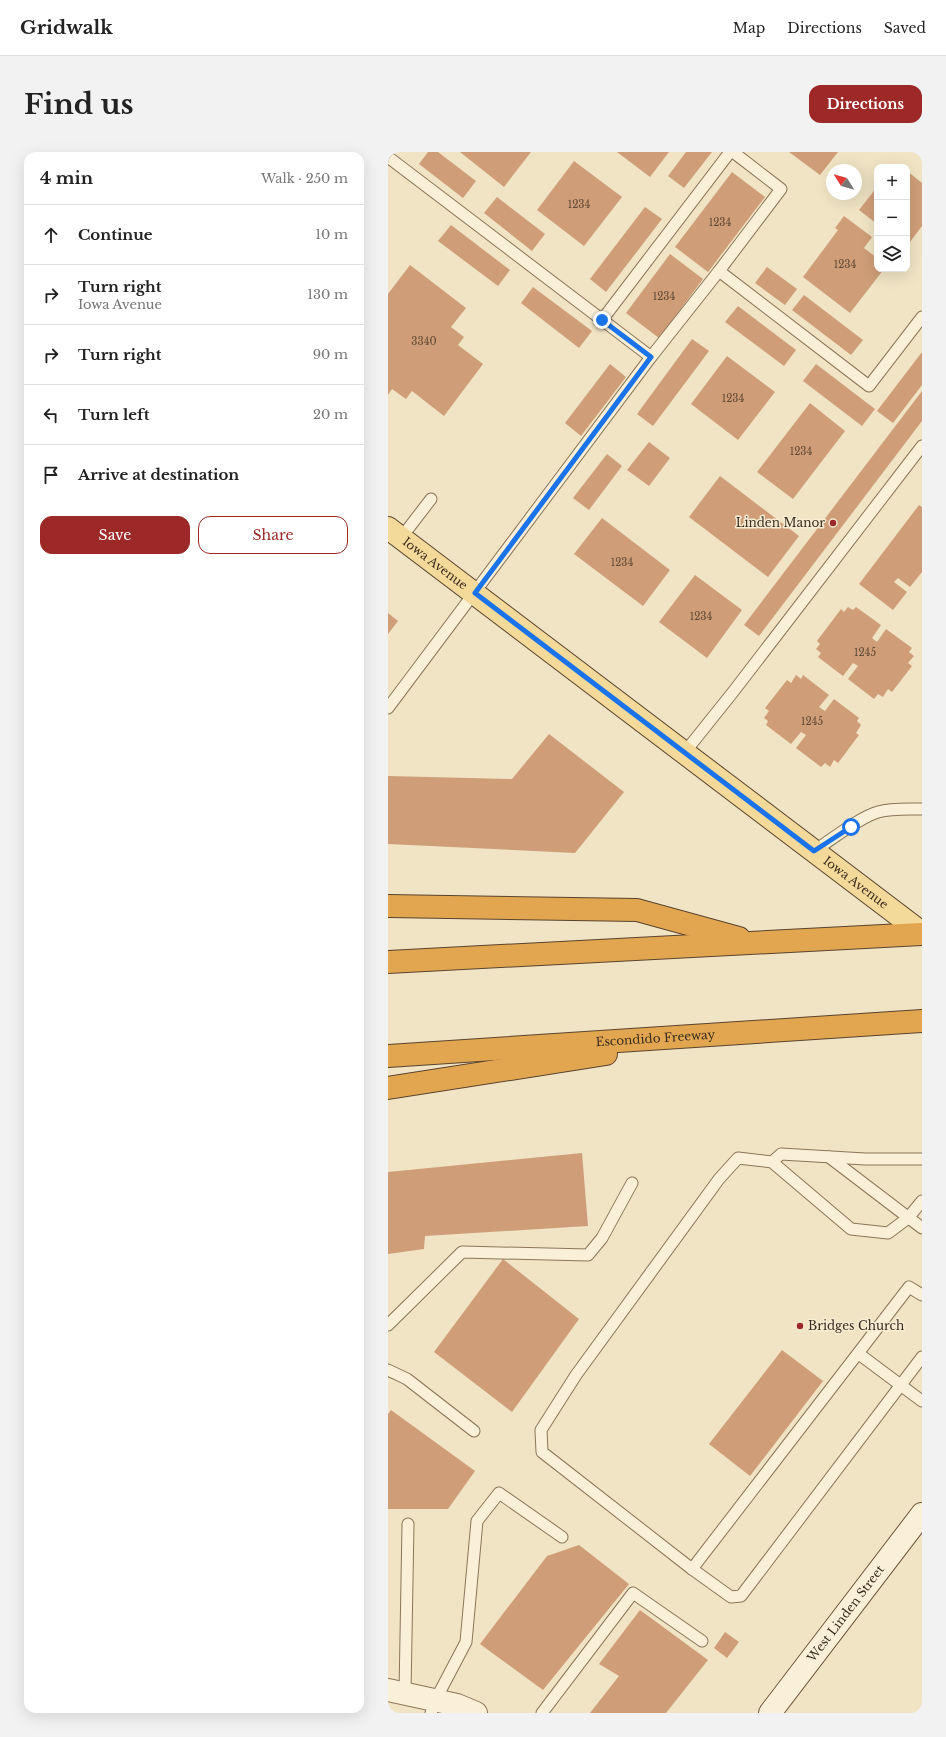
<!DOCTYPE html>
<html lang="en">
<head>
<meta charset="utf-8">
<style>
  :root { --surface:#fff; --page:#f2f2f2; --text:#222; --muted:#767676; --line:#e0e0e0; --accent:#9c2927 }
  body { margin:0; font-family:"Libre Baskerville",serif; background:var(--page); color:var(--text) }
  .controls { position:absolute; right:12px; top:12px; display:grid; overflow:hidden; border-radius:8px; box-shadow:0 4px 16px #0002 }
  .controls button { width:36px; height:36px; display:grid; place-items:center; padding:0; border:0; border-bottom:1px solid var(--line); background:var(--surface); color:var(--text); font:20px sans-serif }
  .compass { position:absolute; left:438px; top:12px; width:36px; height:36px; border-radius:50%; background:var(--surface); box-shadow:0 4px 16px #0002; rotate:307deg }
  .stop { position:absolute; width:12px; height:12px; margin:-9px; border:3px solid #1a73e8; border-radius:50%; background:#fff }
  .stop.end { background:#1a73e8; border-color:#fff; box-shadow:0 1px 4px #0008 }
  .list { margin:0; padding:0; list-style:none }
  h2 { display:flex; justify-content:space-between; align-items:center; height:52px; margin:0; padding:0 16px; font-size:17px }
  h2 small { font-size:13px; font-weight:400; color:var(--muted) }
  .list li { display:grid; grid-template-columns:26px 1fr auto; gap:12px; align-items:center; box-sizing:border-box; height:60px; padding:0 16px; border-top:1px solid var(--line) }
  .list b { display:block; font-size:15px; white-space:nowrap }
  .list p { margin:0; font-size:13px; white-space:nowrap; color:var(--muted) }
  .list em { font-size:13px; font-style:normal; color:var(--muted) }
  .actions { display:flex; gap:8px; padding:12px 16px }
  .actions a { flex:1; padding:9px 0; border:1px solid var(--accent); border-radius:12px; text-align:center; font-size:14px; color:var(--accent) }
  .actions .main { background:var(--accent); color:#fff }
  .icon { flex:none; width:22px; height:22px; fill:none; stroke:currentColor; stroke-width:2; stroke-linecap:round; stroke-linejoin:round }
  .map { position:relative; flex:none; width:534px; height:1561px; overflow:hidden; border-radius:12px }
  header { display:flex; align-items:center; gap:24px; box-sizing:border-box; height:56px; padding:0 20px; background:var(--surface); border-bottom:1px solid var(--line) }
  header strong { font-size:19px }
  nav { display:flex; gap:22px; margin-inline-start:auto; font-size:14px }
  .intro { display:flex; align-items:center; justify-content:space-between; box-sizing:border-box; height:96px; padding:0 24px }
  h1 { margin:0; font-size:28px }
  .button { padding:10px 18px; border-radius:12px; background:var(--accent); color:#fff; font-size:14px; font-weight:700 }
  main { display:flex; gap:24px; padding:0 24px }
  aside { flex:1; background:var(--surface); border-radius:12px; box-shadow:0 4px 16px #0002 }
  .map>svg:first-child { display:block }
</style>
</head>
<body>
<header>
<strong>Gridwalk</strong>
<nav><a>Map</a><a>Directions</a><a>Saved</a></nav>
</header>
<div class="intro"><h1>Find us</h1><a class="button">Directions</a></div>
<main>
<aside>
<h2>4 min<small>Walk · 250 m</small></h2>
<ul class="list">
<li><svg class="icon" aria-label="ahead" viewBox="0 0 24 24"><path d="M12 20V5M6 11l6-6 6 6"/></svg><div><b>Continue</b></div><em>10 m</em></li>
<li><svg class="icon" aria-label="right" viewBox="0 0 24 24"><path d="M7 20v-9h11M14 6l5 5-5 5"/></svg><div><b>Turn right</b><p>Iowa Avenue</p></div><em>130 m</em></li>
<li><svg class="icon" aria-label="right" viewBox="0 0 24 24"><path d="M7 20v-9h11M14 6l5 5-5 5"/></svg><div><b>Turn right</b></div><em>90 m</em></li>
<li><svg class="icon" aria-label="left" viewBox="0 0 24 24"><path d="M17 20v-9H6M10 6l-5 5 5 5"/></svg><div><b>Turn left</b></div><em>20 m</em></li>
<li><svg class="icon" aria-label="arrive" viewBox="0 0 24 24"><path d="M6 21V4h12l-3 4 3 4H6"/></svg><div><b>Arrive at destination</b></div></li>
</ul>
<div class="actions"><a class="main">Save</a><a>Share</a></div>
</aside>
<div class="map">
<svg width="534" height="1561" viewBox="0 0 534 1561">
  <rect width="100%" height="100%" fill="#f0e4c4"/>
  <g fill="#cf9e78">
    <polygon points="40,0 50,0 88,29 75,46 31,12"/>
    <polygon points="72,0 143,0 116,35"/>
    <polygon points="229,0 281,0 262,25"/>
    <polygon points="298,0 324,0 296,36 280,24"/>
    <polygon points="401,0 450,0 432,23"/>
    <polygon points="186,9 234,45 196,94 149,58"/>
    <polygon points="519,19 534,31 534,74 519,94"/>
    <polygon points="344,20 377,45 320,120 287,95"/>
    <polygon points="489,35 489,72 471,58"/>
    <polygon points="109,45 157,82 144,99 96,61"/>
    <polygon points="257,55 274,67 218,140 202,127"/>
    <polygon points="456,64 484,85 476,96 489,106 489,117 496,117 462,161 415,125 450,78 447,76"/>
    <polygon points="63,73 122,118 110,134 50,89"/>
    <polygon points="282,102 315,127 271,186 238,161"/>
    <polygon points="22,113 78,156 63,175 76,185 70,193 95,212 56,264 24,239 18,247 4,237 0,243 0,142"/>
    <polygon points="379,115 409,137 397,153 367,131"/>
    <polygon points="145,135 204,179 191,196 133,151"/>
    <polygon points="416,143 475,188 463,203 404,158"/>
    <polygon points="350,154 408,198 396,214 337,170"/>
    <polygon points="304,187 321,199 265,274 249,262"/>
    <polygon points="534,200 534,233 505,271 489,259"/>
    <polygon points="339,204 387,240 350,288 303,252"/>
    <polygon points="222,212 238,225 193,284 177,271"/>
    <polygon points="428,212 487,257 474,274 415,229"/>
    <polygon points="534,239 534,269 371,484 356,473"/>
    <polygon points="422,251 457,279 405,347 369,320"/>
    <polygon points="261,290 282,306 261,334 239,318"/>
    <polygon points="219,302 234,314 201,358 185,346"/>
    <polygon points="332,324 411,384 380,425 301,365"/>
    <polygon points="531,353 534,355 534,420 522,435 510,426 506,430 519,440 505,458 471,432"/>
    <polygon points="214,366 282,418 255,454 186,402"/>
    <polygon points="307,423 354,458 319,506 271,470"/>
    <polygon points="460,455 465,458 468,455 493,473 484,486 489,490 498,477 524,496 521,500 526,504 520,511 524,514 504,540 500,537 495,545 490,542 486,547 460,527 470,514 465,511 455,524 430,505 433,501 428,497 432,492 429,489 453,457 456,460"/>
    <polygon points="0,461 10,469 0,482"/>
    <polygon points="408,523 413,527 415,523 441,543 431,555 437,559 446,547 471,566 469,569 473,573 468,581 471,583 450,611 446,608 442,615 437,611 433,615 408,596 418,583 413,580 403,592 378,573 380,569 376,566 381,559 377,556 399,528 403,531"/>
    <polygon points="161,582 236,640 187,701 0,692 0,624 124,627"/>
    <polygon points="194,1001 200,1074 37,1084 36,1097 0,1102 0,1020"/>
    <polygon points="115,1107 191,1167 124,1260 46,1200"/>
    <polygon points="394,1198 435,1229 362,1324 321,1292"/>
    <polygon points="3,1258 87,1319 60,1357 0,1357 0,1262"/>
    <polygon points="191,1393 241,1432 155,1538 92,1492 159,1404"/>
    <polygon points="252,1458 320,1508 278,1561 202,1561 231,1524 211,1512"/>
    <polygon points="337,1480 351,1490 339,1506 326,1496"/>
  </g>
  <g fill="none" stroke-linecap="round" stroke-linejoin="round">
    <defs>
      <g id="service">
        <polyline points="0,5 263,205"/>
        <polyline points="331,119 393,37 345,0"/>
        <polyline points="214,168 342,0"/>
        <polyline points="13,386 43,347"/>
        <polyline points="0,556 263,205 331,119 481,234 534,165"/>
        <polyline points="297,600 345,540 534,294"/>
        <path d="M 426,699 C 443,688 472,665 490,660 C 504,656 520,657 534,657"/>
        <polyline points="441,1005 534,1076"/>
        <polyline points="384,1010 393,1002 477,1007 534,1007"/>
        <polyline points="534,1143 521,1135 304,1417 343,1445 353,1444 534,1205"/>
        <polyline points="0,1173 74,1100 200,1103 214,1086 244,1031"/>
        <polyline points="471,1202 534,1249"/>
        <polyline points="0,1218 19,1227 86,1279"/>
        <polyline points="304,1417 154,1300 153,1278 188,1223 331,1027 350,1006 384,1010 463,1077 500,1081 520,1066 534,1049"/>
        <polyline points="17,1541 20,1372"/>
        <polyline points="43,1561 48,1547 78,1490 89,1369 111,1341 174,1385"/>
        <polyline points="154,1561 245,1441 314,1489"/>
      </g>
      <polyline id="minor" points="0,1538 69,1553 88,1561"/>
      <g id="secondary">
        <path id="s1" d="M 382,1561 L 534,1362"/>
      </g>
      <g id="primary">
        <path id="s2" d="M 0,376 L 534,781"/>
      </g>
      <g id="motorway">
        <polyline points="0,754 249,758 351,786"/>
        <polyline points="0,810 534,782"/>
        <path id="s3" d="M 0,904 L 534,869"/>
        <polyline points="0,936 218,902"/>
      </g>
    </defs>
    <use href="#service" stroke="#8b7559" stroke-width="13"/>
    <use href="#minor" stroke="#8b7559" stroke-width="24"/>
    <use href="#secondary" stroke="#6d563c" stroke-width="24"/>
    <use href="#primary" stroke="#59432e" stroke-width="24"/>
    <use href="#motorway" stroke="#59432e" stroke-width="24"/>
    <use href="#service" stroke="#faf0d7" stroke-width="11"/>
    <use href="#minor" stroke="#faf0d7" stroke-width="22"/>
    <use href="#secondary" stroke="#faf0d7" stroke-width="22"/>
    <use href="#primary" stroke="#f4da9a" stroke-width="22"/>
    <use href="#motorway" stroke="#e2a651" stroke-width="22"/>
  </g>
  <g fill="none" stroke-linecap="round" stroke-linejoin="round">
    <polyline stroke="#1a73e8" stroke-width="5" points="214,168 263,205 87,441 426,699 463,675"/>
  </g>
  <g fill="#9c2927" stroke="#f7edd3" stroke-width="1.5">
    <circle cx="445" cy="371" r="4"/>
    <circle cx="412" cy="1174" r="4"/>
  </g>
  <g text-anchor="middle" stroke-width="3" stroke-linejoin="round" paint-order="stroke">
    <g font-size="10" fill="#5f4834">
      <text x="191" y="56">1234</text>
      <text x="332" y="74">1234</text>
      <text x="457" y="116">1234</text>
      <text x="276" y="148">1234</text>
      <text x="36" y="193">3340</text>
      <text x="345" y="250">1234</text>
      <text x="413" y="303">1234</text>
      <text x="234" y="414">1234</text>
      <text x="313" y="468">1234</text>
      <text x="477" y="504">1245</text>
      <text x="424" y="573">1245</text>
    </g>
    <g font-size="12" fill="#3a2c1e" stroke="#f7edd3" text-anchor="end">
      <text x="437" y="375">Linden Manor</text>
      <text x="420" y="1178" text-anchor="start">Bridges Church</text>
    </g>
    <g font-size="12" fill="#3a2c1e" stroke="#f7edd3">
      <text dy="4" stroke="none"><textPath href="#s2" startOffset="59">Iowa Avenue</textPath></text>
      <text dy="4" stroke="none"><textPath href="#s2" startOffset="587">Iowa Avenue</textPath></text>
      <text dy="4" stroke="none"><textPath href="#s3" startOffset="268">Escondido Freeway</textPath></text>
      <text dy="4" stroke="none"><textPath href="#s1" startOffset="125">West Linden Street</textPath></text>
    </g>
  </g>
</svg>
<div class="controls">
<button>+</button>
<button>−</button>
<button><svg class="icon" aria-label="layers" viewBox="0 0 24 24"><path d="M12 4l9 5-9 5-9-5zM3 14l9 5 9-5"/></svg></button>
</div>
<svg class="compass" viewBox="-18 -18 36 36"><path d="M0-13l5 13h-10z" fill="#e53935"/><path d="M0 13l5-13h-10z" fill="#767676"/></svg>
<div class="stop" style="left:463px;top:675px"></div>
<div class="stop end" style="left:214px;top:168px"></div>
</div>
</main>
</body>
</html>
